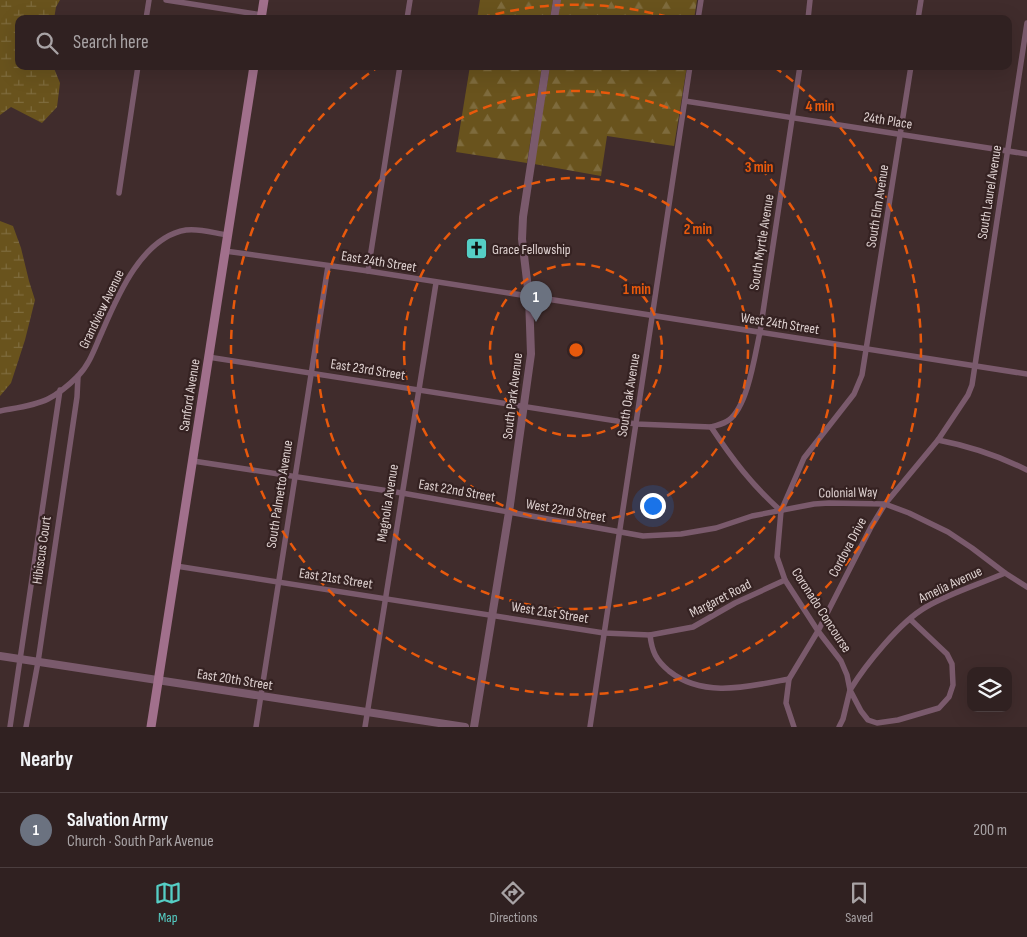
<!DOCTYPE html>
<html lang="en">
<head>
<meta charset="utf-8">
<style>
  :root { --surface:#302121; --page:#3c2e2e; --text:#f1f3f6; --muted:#a8a3a5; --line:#4b3e3f; --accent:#55cec5 }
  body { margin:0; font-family:"Sofia Sans Condensed",sans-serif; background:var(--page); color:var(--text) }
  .controls { position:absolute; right:15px; bottom:15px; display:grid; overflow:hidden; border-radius:10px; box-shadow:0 5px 20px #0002 }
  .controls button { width:45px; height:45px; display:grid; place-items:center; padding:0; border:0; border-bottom:1px solid var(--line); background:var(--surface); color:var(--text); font:25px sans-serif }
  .you { position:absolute; left:652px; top:505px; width:18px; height:18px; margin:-12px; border:4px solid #fff; border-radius:50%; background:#1a73e8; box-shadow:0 0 0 8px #1a73e833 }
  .badge { display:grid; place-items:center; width:32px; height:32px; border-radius:50%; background:var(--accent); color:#fff; font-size:16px; font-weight:700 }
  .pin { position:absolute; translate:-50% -41px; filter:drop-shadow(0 1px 2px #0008) }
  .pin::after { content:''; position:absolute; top:26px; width:18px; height:15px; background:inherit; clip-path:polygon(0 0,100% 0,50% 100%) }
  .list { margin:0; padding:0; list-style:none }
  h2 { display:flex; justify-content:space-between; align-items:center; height:65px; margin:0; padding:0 20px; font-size:21px }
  h2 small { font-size:16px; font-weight:400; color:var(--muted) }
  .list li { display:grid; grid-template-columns:32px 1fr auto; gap:15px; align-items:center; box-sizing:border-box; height:75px; padding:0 20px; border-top:1px solid var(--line) }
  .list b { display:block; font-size:19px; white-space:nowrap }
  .list p { margin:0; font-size:16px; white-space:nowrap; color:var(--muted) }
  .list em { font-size:16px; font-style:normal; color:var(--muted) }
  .icon { flex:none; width:28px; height:28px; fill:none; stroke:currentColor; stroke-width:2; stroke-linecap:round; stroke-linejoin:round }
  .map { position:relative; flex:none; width:1027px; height:727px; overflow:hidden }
  .search { position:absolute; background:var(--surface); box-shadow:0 5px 20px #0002; left:15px; right:15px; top:15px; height:55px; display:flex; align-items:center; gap:12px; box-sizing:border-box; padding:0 18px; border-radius:10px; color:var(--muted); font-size:19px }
  .sheet { height:140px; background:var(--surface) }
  nav { display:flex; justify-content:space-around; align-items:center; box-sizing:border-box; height:70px; border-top:1px solid var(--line); background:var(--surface); font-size:14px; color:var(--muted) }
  nav a { display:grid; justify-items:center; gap:2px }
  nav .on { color:var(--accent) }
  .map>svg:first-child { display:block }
</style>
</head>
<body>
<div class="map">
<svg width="1027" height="727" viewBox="0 0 1027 727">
  <defs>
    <pattern id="forest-firs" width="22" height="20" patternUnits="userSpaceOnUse" patternTransform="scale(1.25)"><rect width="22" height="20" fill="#69531d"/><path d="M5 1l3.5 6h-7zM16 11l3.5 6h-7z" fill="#7e6b3d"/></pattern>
    <pattern id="wetland-marsh" width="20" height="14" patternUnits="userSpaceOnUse" patternTransform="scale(1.25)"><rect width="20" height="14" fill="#69531d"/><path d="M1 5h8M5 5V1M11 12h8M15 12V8" fill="none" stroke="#7e6b3d"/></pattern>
  </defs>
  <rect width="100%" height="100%" fill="#402c2c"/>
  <g fill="url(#forest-firs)">
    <polygon points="480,0 553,0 550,19 477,19"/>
    <polygon points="560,0 697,0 694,19 557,19"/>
    <polygon points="470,66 542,66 527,163 456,152"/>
    <polygon points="550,66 687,66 674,146 607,136 601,176 534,164"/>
  </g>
  <g fill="url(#wetland-marsh)">
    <polygon points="0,0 60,0 56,7 54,19 19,19 19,66 53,66 60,83 57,107 42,123 11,107 0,115"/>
    <polygon points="0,221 13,226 21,248 29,281 35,300 25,340 11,383 0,396"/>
  </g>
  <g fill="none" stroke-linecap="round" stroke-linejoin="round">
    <g stroke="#7a5a6c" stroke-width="5.5">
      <polyline points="166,0 262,15"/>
      <polyline points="146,19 149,0"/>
      <polyline points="407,19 410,0"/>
      <polyline points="698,19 701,0"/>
      <polyline points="808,19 810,0"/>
      <polyline points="918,19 921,0"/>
      <polyline points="685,101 1027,154"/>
      <polyline points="119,193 138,66"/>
      <polyline points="225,251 368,271 1027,374"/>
      <polyline points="368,271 400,66"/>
      <path d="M 208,357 L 636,424 L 711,427 C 717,425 724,424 729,420 C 748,406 755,354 760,332 L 800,66"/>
      <path d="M 0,411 C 15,408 34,406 48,399 C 58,394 70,384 78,376 C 90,364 95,347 102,332 C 117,297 142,237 186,230 C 199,228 214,233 227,235"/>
      <path d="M 711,427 C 733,460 751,484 781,511"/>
      <path d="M 938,440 C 969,446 999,456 1027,470"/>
      <polyline points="193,461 402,493 643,536 681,534 716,528 752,516 814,504 829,503 885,504 909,513 948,532 972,548 1005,573 1027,587"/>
      <polyline points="176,566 604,633 650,635 693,627 735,603 785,580"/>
      <path d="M 910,619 L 947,654 L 952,664 L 953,685 L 949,697 L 939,708 L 898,720 L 877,723 L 868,720 L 861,711 L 850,690 C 866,664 900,622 926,607 C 950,593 980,584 1005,573"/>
      <path d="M 650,635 C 652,652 656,660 669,671 C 704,699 750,686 789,679"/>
      <polyline points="10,727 60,390"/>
      <polyline points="26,727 38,662 77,397 78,376"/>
      <polyline points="256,727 328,266"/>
      <polyline points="365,727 436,283"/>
      <polyline points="590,727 690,66"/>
      <polyline points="794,727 786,703 789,679 818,631 871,527 885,504 938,440 968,395 972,385 1027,23"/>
      <polyline points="839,727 843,719 850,690 847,675 841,661 818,631 785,580 777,557 781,511 804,458 854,394 862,375 911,66"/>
    </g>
    <g stroke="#7a5a6c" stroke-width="8">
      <polyline points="554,19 557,0"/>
      <polyline points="0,656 465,727"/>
      <polyline points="474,727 509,512 531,354 529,297 522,239 523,217 546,66"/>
    </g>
    <g stroke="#a1708c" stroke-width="9">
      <polyline points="261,19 264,0"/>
      <polyline points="151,727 254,66"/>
    </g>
  </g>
  <g fill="none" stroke="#e8590c" stroke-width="2.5" stroke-dasharray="9 6">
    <circle cx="576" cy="350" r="86"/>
    <circle cx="576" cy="350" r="172"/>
    <circle cx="576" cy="350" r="259"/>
    <path d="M481 18A345 345 0 0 1 671 18M774 67A345 345 0 1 1 378 67"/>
  </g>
  <defs>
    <symbol id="church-square" viewBox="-11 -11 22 22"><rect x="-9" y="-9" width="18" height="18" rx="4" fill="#55cec5" stroke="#352222"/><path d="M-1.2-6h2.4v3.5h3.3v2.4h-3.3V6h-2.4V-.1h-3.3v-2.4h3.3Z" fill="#111"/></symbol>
  </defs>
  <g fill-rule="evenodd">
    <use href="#church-square" x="464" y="236" width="25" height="25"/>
  </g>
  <g text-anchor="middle" stroke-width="4.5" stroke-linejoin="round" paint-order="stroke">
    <g font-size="14" fill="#dfd2d1" stroke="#352222">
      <text transform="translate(888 120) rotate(9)" y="5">24th Place</text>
      <text transform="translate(989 192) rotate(-81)" y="5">South Laurel Avenue</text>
      <text transform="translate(877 206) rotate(-81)" y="5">South Elm Avenue</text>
      <text transform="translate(761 242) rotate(-81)" y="5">South Myrtle Avenue</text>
      <text transform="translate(379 261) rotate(9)" y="5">East 24th Street</text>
      <text transform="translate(101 309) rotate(-64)" y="5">Grandview Avenue</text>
      <text transform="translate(780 323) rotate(9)" y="5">West 24th Street</text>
      <text transform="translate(368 369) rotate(9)" y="5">East 23rd Street</text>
      <text transform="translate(189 395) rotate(-81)" y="5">Sanford Avenue</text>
      <text transform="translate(628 395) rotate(-81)" y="5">South Oak Avenue</text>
      <text transform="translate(512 396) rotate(-83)" y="5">South Park Avenue</text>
      <text transform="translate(457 490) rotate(10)" y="5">East 22nd Street</text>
      <text transform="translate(848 492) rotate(-1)" y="5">Colonial Way</text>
      <text transform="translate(279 494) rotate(-81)" y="5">South Palmetto Avenue</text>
      <text transform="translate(387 503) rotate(-81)" y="5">Magnolia Avenue</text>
      <text transform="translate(566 510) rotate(10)" y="5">West 22nd Street</text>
      <text transform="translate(847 547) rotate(-62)" y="5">Cordova Drive</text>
      <text transform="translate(41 550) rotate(-82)" y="5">Hibiscus Court</text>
      <text transform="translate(336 578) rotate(9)" y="5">East 21st Street</text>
      <text transform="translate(950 584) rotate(-25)" y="5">Amelia Avenue</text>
      <text transform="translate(720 598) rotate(-27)" y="5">Margaret Road</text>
      <text transform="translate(822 610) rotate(57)" y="5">Coronado Concourse</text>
      <text transform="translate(550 612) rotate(9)" y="5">West 21st Street</text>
      <text transform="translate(235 679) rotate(9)" y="5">East 20th Street</text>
    </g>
    <g font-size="14" fill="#dfd2d1" stroke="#352222" text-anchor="start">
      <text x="492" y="254">Grace Fellowship</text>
    </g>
  </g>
  <circle cx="576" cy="350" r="8" fill="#e8590c" stroke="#352222" stroke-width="2.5"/>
  <g font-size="15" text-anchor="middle" font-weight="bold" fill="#e8590c" stroke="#352222" stroke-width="4.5" stroke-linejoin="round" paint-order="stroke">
    <text x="820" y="111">4 min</text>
    <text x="759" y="172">3 min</text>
    <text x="698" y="234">2 min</text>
    <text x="637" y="294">1 min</text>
  </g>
</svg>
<div class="controls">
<button><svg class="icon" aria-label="layers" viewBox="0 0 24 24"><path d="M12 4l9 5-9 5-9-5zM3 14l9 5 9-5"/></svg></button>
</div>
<div class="you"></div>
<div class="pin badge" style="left:536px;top:322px;background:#6b7280">1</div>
<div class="search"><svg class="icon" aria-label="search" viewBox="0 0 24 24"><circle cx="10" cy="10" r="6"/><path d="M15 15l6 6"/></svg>Search here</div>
</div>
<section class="sheet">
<h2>Nearby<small></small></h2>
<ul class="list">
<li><span class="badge" style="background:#6b7280">1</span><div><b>Salvation Army</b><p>Church · South Park Avenue</p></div><em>200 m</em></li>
</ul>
</section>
<nav>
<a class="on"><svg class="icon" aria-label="map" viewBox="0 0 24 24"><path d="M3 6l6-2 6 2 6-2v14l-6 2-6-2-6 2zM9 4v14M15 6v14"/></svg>Map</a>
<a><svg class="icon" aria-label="directions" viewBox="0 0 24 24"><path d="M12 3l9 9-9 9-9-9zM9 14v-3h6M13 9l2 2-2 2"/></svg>Directions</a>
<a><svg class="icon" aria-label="saved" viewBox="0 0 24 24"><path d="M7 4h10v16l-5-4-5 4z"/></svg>Saved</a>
</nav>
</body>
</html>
